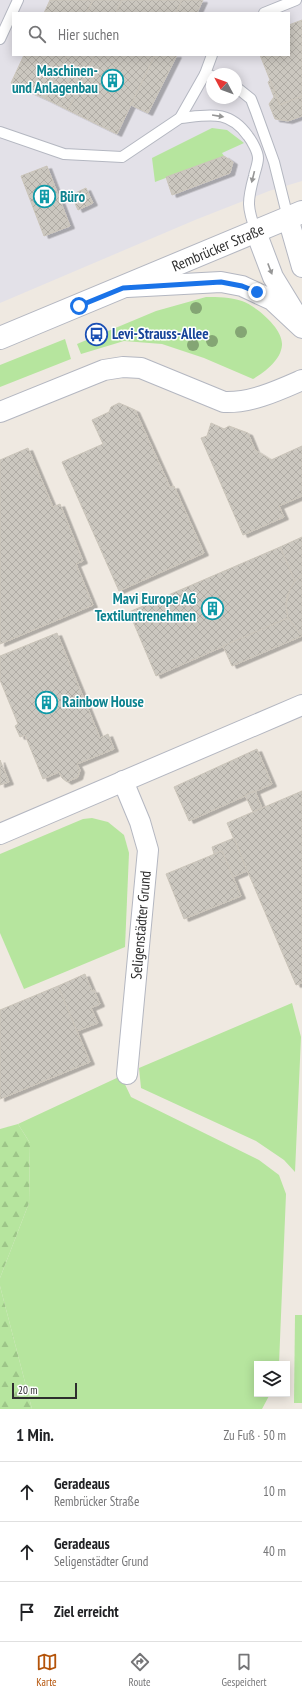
<!DOCTYPE html>
<html lang="de">
<head>
<meta charset="utf-8">
<style>
  :root { --surface:#fff; --page:#f6f6f6; --text:#202124; --muted:#757577; --line:#e0e0e0; --accent:#b45309 }
  body { margin:0; font-family:"PT Sans Narrow",sans-serif; background:var(--page); color:var(--text) }
  .controls { position:absolute; right:12px; bottom:12px; display:grid; overflow:hidden; border-radius:0px; box-shadow:0 2px 10px #0003 }
  .controls button { width:36px; height:36px; display:grid; place-items:center; padding:0; border:0; border-bottom:1px solid var(--line); background:var(--surface); color:var(--text); font:20px sans-serif }
  .compass { position:absolute; left:206px; top:68px; width:36px; height:36px; border-radius:50%; background:var(--surface); box-shadow:0 2px 10px #0003; rotate:311deg }
  .scale { position:absolute; left:12px; bottom:10px; width:65px; box-sizing:border-box; padding-left:4px; border:2px solid #2e2e2e; border-top:0; font-size:11px; line-height:14px; white-space:nowrap; color:#2e2e2e; -webkit-text-stroke:3px #fff; paint-order:stroke }
  .stop { position:absolute; width:12px; height:12px; margin:-9px; border:3px solid #1a73e8; border-radius:50%; background:#fff }
  .stop.end { background:#1a73e8; border-color:#fff; box-shadow:0 1px 4px #0008 }
  .list { margin:0; padding:0; list-style:none }
  h2 { display:flex; justify-content:space-between; align-items:center; height:52px; margin:0; padding:0 16px; font-size:17px }
  h2 small { font-size:13px; font-weight:400; color:var(--muted) }
  .list li { display:grid; grid-template-columns:26px 1fr auto; gap:12px; align-items:center; box-sizing:border-box; height:60px; padding:0 16px; border-top:1px solid var(--line) }
  .list b { display:block; font-size:15px; white-space:nowrap }
  .list p { margin:0; font-size:13px; white-space:nowrap; color:var(--muted) }
  .list em { font-size:13px; font-style:normal; color:var(--muted) }
  .icon { flex:none; width:22px; height:22px; fill:none; stroke:currentColor; stroke-width:2; stroke-linecap:round; stroke-linejoin:round }
  .map { position:relative; flex:none; width:302px; height:1409px; overflow:hidden }
  .search { position:absolute; background:var(--surface); box-shadow:0 2px 10px #0003; left:12px; right:12px; top:12px; height:44px; display:flex; align-items:center; gap:10px; box-sizing:border-box; padding:0 14px; border-radius:0px; color:var(--muted); font-size:15px }
  .sheet { height:232px; background:var(--surface) }
  nav { display:flex; justify-content:space-around; align-items:center; box-sizing:border-box; height:56px; border-top:1px solid var(--line); background:var(--surface); font-size:11px; color:var(--muted) }
  nav a { display:grid; justify-items:center; gap:2px }
  nav .on { color:var(--accent) }
  .map>svg:first-child { display:block }
</style>
</head>
<body>
<div class="map">
<svg width="302" height="1409" viewBox="0 0 302 1409">
  <defs>
    <pattern id="forest-firs" width="22" height="20" patternUnits="userSpaceOnUse"><rect width="22" height="20" fill="#b6e59e"/><path d="M5 1l3.5 6h-7zM16 11l3.5 6h-7z" fill="#9dc588"/></pattern>
    <pattern id="building-cross-hatch" width="8" height="8" patternUnits="userSpaceOnUse"><rect width="8" height="8" fill="#cbc7bf"/><path d="M0 0l8 8M0 8l8-8" fill="none" stroke="#afaba4"/></pattern>
    <filter id="shadow"><feDropShadow dx="4.5" dy="2.5" stdDeviation="0" flood-color="#0004"/></filter>
  </defs>
  <rect width="100%" height="100%" fill="#efe9e1"/>
  <path fill="#e3e1e8" fill-rule="evenodd" d="M 0,0 L 302,0 L 302,181 L 269,191 L 195,220 L 0,303 ZM 13,13 L 289,13 L 289,55 L 13,55 ZM 212,74 L 236,74 L 236,98 L 212,98 Z"/>
  <g fill="#b6e59e">
    <polygon points="212,128 227,130 244,143 222,153 224,156 155,182 152,158"/>
    <path d="M 206,297 C 218,297 230,297 242,301 C 256,306 283,328 282,345 C 281,360 265,372 253,379 L 204,358 L 162,344 L 124,341 L 81,354 L 77,344 L 156,311 Z"/>
    <polygon points="65,339 71,359 0,387 0,365"/>
    <polygon points="92,818 108,822 124,835 129,853 125,947 24,989 0,933 0,854 83,819"/>
    <polygon points="292,1003 301,1037 295,1172 284,1160 256,1141 141,1088 139,1068"/>
    <polygon points="121,1076 131,1097 259,1160 279,1175 286,1194 279,1364 257,1364 257,1394 270,1394 262,1409 32,1409 0,1286 0,1278 29,1203 30,1143 18,1124"/>
    <polygon points="295,1315 302,1315 302,1403 294,1403"/>
  </g>
  <g fill="url(#forest-firs)">
    <polygon points="18,1124 30,1143 29,1203 0,1278 0,1129"/>
    <polygon points="0,1286 32,1409 0,1409"/>
  </g>
  <g fill="url(#building-cross-hatch)" stroke="#cbc5ba" filter="url(#shadow)">
    <polygon points="50,0 93,0 87,13 44,13"/>
    <polygon points="93,0 122,0 116,13 87,13"/>
    <polygon points="122,0 182,0 176,13 116,13"/>
    <polygon points="182,0 203,0 197,13 176,13"/>
    <polygon points="302,20 302,96 280,105 260,55 289,55 289,25"/>
    <polygon points="24,55 67,55 46,99 11,83"/>
    <polygon points="67,55 95,55 68,110 46,99"/>
    <polygon points="95,55 155,55 117,134 68,110"/>
    <polygon points="155,55 177,55 148,113 131,105"/>
    <polygon points="270,80 280,105 302,96 302,116 288,121 275,119 269,104 274,97 268,82"/>
    <polygon points="224,156 233,162 230,173 172,195 166,177"/>
    <polygon points="47,166 70,226 44,236 21,176"/>
    <polygon points="86,188 93,203 78,210 71,195"/>
    <polygon points="119,403 135,410 170,487 174,486 204,553 119,591 62,462 103,444 92,420 109,412 111,407"/>
    <polygon points="211,423 224,429 229,426 248,433 255,450 271,460 302,446 302,496 279,506 284,517 243,535 201,438 207,436"/>
    <polygon points="28,448 53,507 60,504 83,561 76,564 93,605 0,644 0,460"/>
    <polygon points="302,537 302,574 295,581 280,547"/>
    <polygon points="280,547 295,581 287,596 286,605 288,618 156,676 129,612"/>
    <polygon points="302,574 302,636 288,618 286,605 290,589 295,581"/>
    <polygon points="288,618 302,636 232,666 223,646"/>
    <polygon points="57,633 100,738 108,734 114,749 77,764 80,770 78,777 67,782 62,778 59,772 43,779 25,735 20,737 15,726 18,724 0,680 0,656"/>
    <polygon points="257,749 272,784 189,821 174,787"/>
    <polygon points="0,760 9,782 0,785"/>
    <polygon points="255,791 262,808 253,812 245,795"/>
    <polygon points="302,791 302,983 296,985 227,823"/>
    <polygon points="234,838 247,871 233,877 222,851 214,854 212,847"/>
    <polygon points="222,851 241,896 184,919 166,874"/>
    <polygon points="85,974 92,991 94,990 100,1004 91,1008 98,1023 77,1031 58,986"/>
    <polygon points="58,986 90,1062 0,1099 0,1010"/>
  </g>
  <g fill="none" stroke-linecap="round" stroke-linejoin="round">
    <defs>
      <g id="lane">
        <polyline points="264,13 296,0"/>
        <polyline points="0,39 18,0"/>
        <polyline points="212,55 205,74 212,76"/>
        <polyline points="236,87 251,99 256,112 274,162 288,218"/>
        <path d="M 180,118 C 209,115 229,109 248,136 C 252,141 258,152 258,158 C 258,164 255,171 254,176 C 247,202 247,207 256,232"/>
        <polyline points="0,132 64,154 122,157 180,118 205,74"/>
      </g>
      <g id="street">
        <polyline points="288,218 302,267"/>
        <polyline points="256,232 273,277 295,313"/>
        <polyline points="127,287 221,282 242,286 272,300 302,328"/>
        <path d="M 0,412 L 104,370 L 123,367 L 141,368 L 224,402 C 251,403 277,391 302,380"/>
        <polyline points="123,781 140,822 148,850 127,1074"/>
        <polyline points="0,834 302,705"/>
      </g>
      <polyline id="secondary" points="0,338 302,212"/>
    </defs>
    <use href="#lane" stroke="#b4b7c1" stroke-width="12"/>
    <use href="#street" stroke="#b4b7c1" stroke-width="22"/>
    <use href="#secondary" stroke="#b4b7c1" stroke-width="24"/>
    <use href="#lane" stroke="#fff" stroke-width="10"/>
    <use href="#street" stroke="#fff" stroke-width="20"/>
    <use href="#secondary" stroke="#fff" stroke-width="22"/>
  </g>
  <g fill="#84a574">
    <circle cx="196" cy="308" r="6"/>
    <circle cx="241" cy="332" r="6"/>
    <circle cx="212" cy="341" r="6"/>
    <circle cx="193" cy="345" r="6"/>
  </g>
  <defs><path id="oneway-solid" d="M-6-.8H1V-3.2L6.5 0L1 3.2V.8H-6Z"/></defs>
  <g fill="#969696">
    <use href="#oneway-solid" transform="translate(218 116) rotate(9)"/>
    <use href="#oneway-solid" transform="translate(253 177) rotate(104)"/>
    <use href="#oneway-solid" transform="translate(270 269) rotate(69)"/>
  </g>
  <g fill="none" stroke-linecap="round" stroke-linejoin="round">
    <polyline stroke="#1a73e8" stroke-width="5" points="79,306 123,288 221,282 242,286 257,292"/>
  </g>
  <defs>
    <symbol id="building-ring" viewBox="-11 -11 22 22"><circle r="9.5" fill="#fff" stroke="#0f9aa8" stroke-width="1.5"/><path d="M-4-6H4V6H1V3H-1V6H-4ZM-2.5-4.3h1.7v1.8h-1.7ZM.8-4.3h1.7v1.8H.8ZM-2.5-1h1.7V.8h-1.7ZM.8-1h1.7V.8H.8Z" fill="#0f9aa8"/></symbol>
    <symbol id="bus-ring" viewBox="-11 -11 22 22"><circle r="9.5" fill="#fff" stroke="#1a4fb4" stroke-width="1.5"/><path d="M-5-6H5V4H4V6H2V4H-2V6H-4V4H-5ZM-3.5-4V0h7V-4ZM-3.5 1.2v1.5H-2V1.2ZM2 1.2v1.5H3.5V1.2Z" fill="#1a4fb4"/></symbol>
  </defs>
  <g fill-rule="evenodd">
    <use href="#building-ring" x="100" y="68" width="25" height="25"/>
    <use href="#building-ring" x="32" y="184" width="25" height="25"/>
    <use href="#bus-ring" x="84" y="322" width="25" height="25"/>
    <use href="#building-ring" x="200" y="596" width="25" height="25"/>
    <use href="#building-ring" x="34" y="690" width="25" height="25"/>
  </g>
  <g text-anchor="middle" stroke-width="3" stroke-linejoin="round" paint-order="stroke">
    <g font-size="15" font-weight="bold" fill="#0d838f" stroke="#fff" text-anchor="end">
      <text x="98" y="76">Maschinen-<tspan x="98" dy="17">und Anlagenbau</tspan></text>
      <text x="60" y="202" text-anchor="start">Büro</text>
      <text x="196" y="604">Mavi Europe AG<tspan x="196" dy="17">Textiluntrenehmen</tspan></text>
      <text x="62" y="707" text-anchor="start">Rainbow House</text>
    </g>
    <g font-size="15" fill="#2e2e2e" stroke="#fff">
      <text transform="translate(218 248) rotate(-23)" y="5">Rembrücker Straße</text>
      <text transform="translate(141 925) rotate(-85)" y="5">Seligenstädter Grund</text>
    </g>
    <g font-size="15" font-weight="bold" fill="#164399" stroke="#fff" text-anchor="start">
      <text x="112" y="339">Levi-Strauss-Allee</text>
    </g>
  </g>
</svg>
<div class="controls">
<button><svg class="icon" aria-label="layers" viewBox="0 0 24 24"><path d="M12 4l9 5-9 5-9-5zM3 14l9 5 9-5"/></svg></button>
</div>
<svg class="compass" viewBox="-18 -18 36 36"><path d="M0-13l5 13h-10z" fill="#e53935"/><path d="M0 13l5-13h-10z" fill="#757577"/></svg>
<div class="scale">20 m</div>
<div class="stop" style="left:79px;top:306px"></div>
<div class="stop end" style="left:257px;top:292px"></div>
<div class="search"><svg class="icon" aria-label="search" viewBox="0 0 24 24"><circle cx="10" cy="10" r="6"/><path d="M15 15l6 6"/></svg>Hier suchen</div>
</div>
<section class="sheet">
<h2>1 Min.<small>Zu Fuß · 50 m</small></h2>
<ul class="list">
<li><svg class="icon" aria-label="ahead" viewBox="0 0 24 24"><path d="M12 20V5M6 11l6-6 6 6"/></svg><div><b>Geradeaus</b><p>Rembrücker Straße</p></div><em>10 m</em></li>
<li><svg class="icon" aria-label="ahead" viewBox="0 0 24 24"><path d="M12 20V5M6 11l6-6 6 6"/></svg><div><b>Geradeaus</b><p>Seligenstädter Grund</p></div><em>40 m</em></li>
<li><svg class="icon" aria-label="arrive" viewBox="0 0 24 24"><path d="M6 21V4h12l-3 4 3 4H6"/></svg><div><b>Ziel erreicht</b></div></li>
</ul>
</section>
<nav>
<a class="on"><svg class="icon" aria-label="map" viewBox="0 0 24 24"><path d="M3 6l6-2 6 2 6-2v14l-6 2-6-2-6 2zM9 4v14M15 6v14"/></svg>Karte</a>
<a><svg class="icon" aria-label="directions" viewBox="0 0 24 24"><path d="M12 3l9 9-9 9-9-9zM9 14v-3h6M13 9l2 2-2 2"/></svg>Route</a>
<a><svg class="icon" aria-label="saved" viewBox="0 0 24 24"><path d="M7 4h10v16l-5-4-5 4z"/></svg>Gespeichert</a>
</nav>
</body>
</html>
